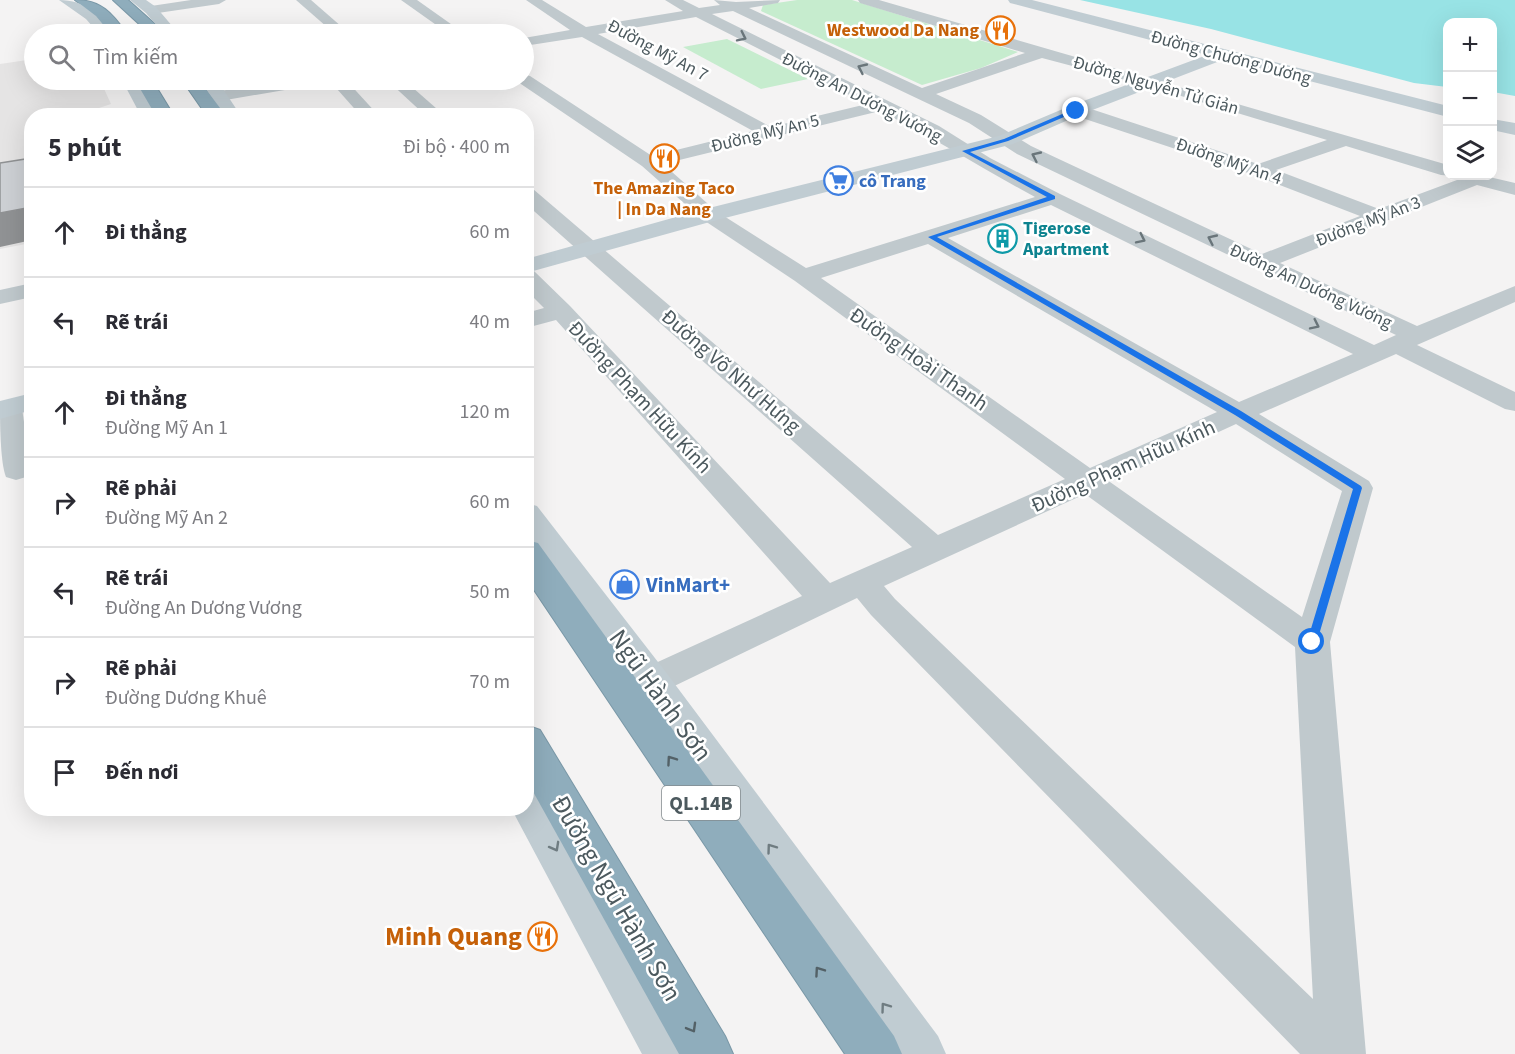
<!DOCTYPE html>
<html lang="vi">
<head>
<meta charset="utf-8">
<style>
  :root { --surface:#fff; --page:#f2f2f3; --text:#2b2b33; --muted:#7c7c81; --line:#e1e1e2 }
  body { margin:0; font-family:"Source Sans 3",sans-serif; background:var(--page); color:var(--text) }
  .controls { position:absolute; right:18px; top:18px; display:grid; overflow:hidden; border-radius:12px; box-shadow:0 6px 24px #0002 }
  .controls button { width:54px; height:54px; display:grid; place-items:center; padding:0; border:0; border-bottom:2px solid var(--line); background:var(--surface); color:var(--text); font:30px sans-serif }
  .stop { position:absolute; width:18px; height:18px; margin:-14px; border:4px solid #1a73e8; border-radius:50%; background:#fff }
  .stop.end { background:#1a73e8; border-color:#fff; box-shadow:0 2px 6px #0008 }
  .list { margin:0; padding:0; list-style:none }
  h2 { display:flex; justify-content:space-between; align-items:center; height:78px; margin:0; padding:0 24px; font-size:26px }
  h2 small { font-size:20px; font-weight:400; color:var(--muted) }
  .list li { display:grid; grid-template-columns:39px 1fr auto; gap:18px; align-items:center; box-sizing:border-box; height:90px; padding:0 24px; border-top:2px solid var(--line) }
  .list b { display:block; font-size:22px; white-space:nowrap }
  .list p { margin:0; font-size:20px; white-space:nowrap; color:var(--muted) }
  .list em { font-size:20px; font-style:normal; color:var(--muted) }
  .icon { flex:none; width:33px; height:33px; fill:none; stroke:currentColor; stroke-width:2; stroke-linecap:round; stroke-linejoin:round }
  .map { position:relative; flex:none; width:1515px; height:1054px; overflow:hidden }
  .search { position:absolute; background:var(--surface); box-shadow:0 6px 24px #0002; left:24px; top:24px; width:510px; height:66px; display:flex; align-items:center; gap:15px; box-sizing:border-box; padding:0 21px; border-radius:33px; color:var(--muted); font-size:22px }
  .panel { position:absolute; background:var(--surface); box-shadow:0 6px 24px #0002; left:24px; top:108px; width:510px; height:708px; border-radius:24px }
  .map>svg:first-child { display:block }
</style>
</head>
<body>
<div class="map">
<svg width="1515" height="1054" viewBox="0 0 1515 1054">
  <rect width="100%" height="100%" fill="#f4f3f3"/>
  <polygon fill="#e5e4e4" points="34,59 34,80 100,80 111,104 84,113 85,115 32,116 31,243 0,249 0,64"/>
  <g fill="#c6ecce">
    <polygon points="797,0 852,0 1018,52 981,68 922,85 761,11 763,5"/>
    <polygon points="727,39 808,79 761,89 683,47"/>
  </g>
  <polygon fill="#98e3e5" points="1080,0 1515,0 1515,96 1493,92 1492,22 1448,22 1447,87 1414,83 1211,29"/>
  <g fill="none" stroke-linecap="round" stroke-linejoin="round">
    <defs>
      <g id="highway">
        <path d="M 75,0 C 101,0 112,13 127,34 L 111,34 L 96,16 Z"/>
        <polygon points="113,0 128,0 166,34 150,34"/>
        <polygon points="135,80 152,80 174,116 156,116"/>
        <polygon points="182,80 199,80 226,116 207,116"/>
        <polygon points="526,540 538,543 894,1036 902,1054 845,1054 526,578"/>
        <polygon points="526,725 540,730 725,1036 733,1054 679,1054 526,779"/>
      </g>
    </defs>
    <use href="#highway" stroke="#7a98a7" stroke-width="2"/>
    <g fill="#c0c9cd" fill-rule="evenodd">
      <polygon points="191,0 226,0 219,4 151,14 144,10 151,6"/>
      <polygon points="296,0 311,0 350,34 335,34"/>
      <polygon points="401,0 417,0 465,34 449,34"/>
      <path d="M 526,0 L 542,0 L 586,27 L 683,11 L 665,0 L 683,0 L 699,8 L 720,5 L 714,0 L 736,2 L 780,0 L 778,3 L 749,8 L 922,88 L 1025,53 L 860,3 L 858,0 L 879,0 L 1448,165 L 1448,176 L 1453,176 L 1441,175 L 1346,146 L 1276,170 L 1379,209 L 1457,180 L 1455,176 L 1485,176 L 1515,183 L 1515,195 L 1477,185 L 1280,263 L 1417,326 L 1515,286 L 1515,302 L 1417,345 L 1515,392 L 1515,411 L 1505,409 L 1396,354 L 1259,414 L 1369,481 L 1373,488 L 1330,642 L 1366,1054 L 1300,1054 L 871,615 L 857,598 L 664,691 L 651,695 L 638,691 L 633,681 L 638,671 L 802,596 L 556,320 L 526,328 L 526,313 L 544,308 L 526,290 L 526,269 L 534,271 L 570,306 L 830,583 L 912,547 L 526,204 L 526,187 L 533,189 L 938,535 L 1065,479 L 795,281 L 702,219 L 642,166 L 518,82 L 516,80 L 524,80 L 524,74 L 530,76 L 652,156 L 753,131 L 582,37 L 524,46 L 524,38 L 570,30 ZM 733,11 L 969,123 L 1017,154 L 1396,335 L 1374,345 L 1060,194 L 990,158 L 939,126 L 712,14 ZM 696,17 L 867,104 L 771,127 L 598,34 ZM 1042,58 L 1148,86 L 1327,140 L 1258,164 L 1082,106 L 1070,106 L 1067,110 L 1070,114 L 1251,174 L 1360,216 L 1262,254 L 1031,146 L 981,115 L 936,94 ZM 880,111 C 933,137 983,169 1035,197 L 806,268 L 716,211 L 663,164 ZM 1051,205 L 1353,354 L 1239,402 L 948,238 ZM 928,244 L 1217,412 L 1090,468 L 821,278 ZM 1236,424 L 1342,491 L 1302,617 L 1110,482 ZM 1085,494 L 1295,647 L 1313,999 L 895,599 L 884,586 Z"/>
      <polygon points="288,80 322,80 314,85 220,101 212,96 220,91"/>
      <polygon points="329,80 346,80 379,116 361,116"/>
      <polygon points="387,80 404,80 445,116 426,116"/>
      <polygon points="32,283 32,297 0,304 0,290"/>
      <path d="M 8,400 L 18,402 L 22,408 L 31,471 L 26,477 L 16,480 L 6,477 C 0,462 0,421 0,402 Z"/>
    </g>
    <g fill="#c0ccd2" fill-rule="evenodd">
      <path d="M 59,0 C 85,0 100,14 115,34 L 99,34 L 86,19 Z"/>
      <polygon points="130,0 146,0 156,7 179,34 164,34 146,13"/>
      <polygon points="1008,0 1032,0 1448,106 1448,117 1225,59 1082,114 1013,144 717,220 526,273 526,259 701,210 999,136 1070,106 1207,55 1010,3"/>
      <polygon points="122,80 139,80 159,116 141,116"/>
      <polygon points="200,80 217,80 241,116 223,116"/>
      <polygon points="1492,119 1515,123 1515,135 1492,130"/>
      <polygon points="32,393 32,410 0,419 0,401"/>
      <polygon points="526,503 537,506 665,671 938,1036 946,1054 889,1054 637,691 526,537"/>
      <polygon points="526,778 541,783 688,1036 696,1054 642,1054 511,808 526,808"/>
    </g>
    <use href="#highway" fill="#8fadbc" fill-rule="evenodd"/>
  </g>
  <polygon fill="#909294" points="32,207 32,240 0,247 0,213"/>
  <polygon fill="#cdd0d4" stroke="#909294" stroke-width="1.5" points="32,158 32,207 0,213 0,163"/>
  <defs><path id="oneway-chevron" d="M-2-3.5L2.5 0L-2 3.5" fill="none" stroke-width="1.6" stroke-linecap="round" stroke-linejoin="round" transform="scale(1.5)"/></defs>
  <g stroke="#69757a">
    <use href="#oneway-chevron" transform="translate(742 37) rotate(26)"/>
    <use href="#oneway-chevron" transform="translate(862 68) rotate(-155)"/>
    <use href="#oneway-chevron" transform="translate(1036 156) rotate(-155)"/>
    <use href="#oneway-chevron" transform="translate(1141 239) rotate(26)"/>
    <use href="#oneway-chevron" transform="translate(1212 239) rotate(-155)"/>
    <use href="#oneway-chevron" transform="translate(1315 325) rotate(26)"/>
  </g>
  <g stroke="#536167">
    <use href="#oneway-chevron" transform="translate(671 760) rotate(-125)"/>
    <use href="#oneway-chevron" transform="translate(819 971) rotate(-125)"/>
    <use href="#oneway-chevron" transform="translate(692 1028) rotate(60)"/>
  </g>
  <g stroke="#6f7c81">
    <use href="#oneway-chevron" transform="translate(555 847) rotate(61)"/>
    <use href="#oneway-chevron" transform="translate(771 848) rotate(-126)"/>
    <use href="#oneway-chevron" transform="translate(885 1007) rotate(-126)"/>
  </g>
  <polygon fill="#1a73e8" points="1074,109 1078,111 1008,141 970,152 1055,196 1055,199 937,237 1241,411 1361,486 1362,488 1316,645 1312,646 1307,642 1353,489 1235,415 928,237 1047,197 962,151 1004,139"/>
  <defs>
    <symbol id="restaurant-ring" viewBox="-11 -11 22 22"><circle r="9.5" fill="#fff" stroke="#e8710a" stroke-width="1.5"/><path d="M-5-6h1v4h1v-4h1v4h1v-4h1v5L-1.5 .5V6h-2V.5L-5-1ZM5-6V6H3V1.5H1.5Q1.5-4 5-6Z" fill="#e8710a"/></symbol>
    <symbol id="supermarket-ring" viewBox="-11 -11 22 22"><circle r="9.5" fill="#fff" stroke="#3f7fe0" stroke-width="1.5"/><path d="M-6-5.5h2.5l.6 2H6L4.5 2H-2.5L-4.4-4H-6ZM-1.5 3.2a1.3 1.3 0 1 0 .1 0ZM3 3.2a1.3 1.3 0 1 0 .1 0Z" fill="#3f7fe0"/></symbol>
    <symbol id="building-ring" viewBox="-11 -11 22 22"><circle r="9.5" fill="#fff" stroke="#0f9aa8" stroke-width="1.5"/><path d="M-4-6H4V6H1V3H-1V6H-4ZM-2.5-4.3h1.7v1.8h-1.7ZM.8-4.3h1.7v1.8H.8ZM-2.5-1h1.7V.8h-1.7ZM.8-1h1.7V.8H.8Z" fill="#0f9aa8"/></symbol>
    <symbol id="shop-ring" viewBox="-11 -11 22 22"><circle r="9.5" fill="#fff" stroke="#3f7fe0" stroke-width="1.5"/><path d="M-5-2.5h2.3a2.7 3.5 0 0 1 5.4 0H5L5.5 6h-11ZM-1.5-2.5h3a1.5 2.3 0 0 0-3 0Z" fill="#3f7fe0"/></symbol>
  </defs>
  <g fill-rule="evenodd">
    <use href="#restaurant-ring" x="984" y="14" width="33" height="33"/>
    <use href="#restaurant-ring" x="648" y="142" width="33" height="33"/>
    <use href="#supermarket-ring" x="822" y="164" width="33" height="33"/>
    <use href="#building-ring" x="986" y="222" width="33" height="33"/>
    <use href="#shop-ring" x="608" y="568" width="33" height="33"/>
    <use href="#restaurant-ring" x="526" y="920" width="33" height="33"/>
  </g>
  <g text-anchor="middle" stroke-width="5" stroke-linejoin="round" paint-order="stroke">
    <g font-size="18" font-weight="bold" fill="#c56008" stroke="#fff" text-anchor="end">
      <text x="979" y="36">Westwood Da Nang</text>
      <text x="664" y="194" text-anchor="middle">The Amazing Taco<tspan x="664" dy="21">| In Da Nang</tspan></text>
    </g>
    <g font-size="18" fill="#4c595e" stroke="#fff">
      <text transform="translate(658 50) rotate(28)" y="6">Đường Mỹ An 7</text>
      <text transform="translate(1231 57) rotate(15)" y="6">Đường Chương Dương</text>
      <text transform="translate(1156 85) rotate(16)" y="6">Đường Nguyễn Tử Giản</text>
      <text transform="translate(862 97) rotate(27)" y="6">Đường An Dương Vương</text>
      <text transform="translate(765 133) rotate(-14)" y="6">Đường Mỹ An 5</text>
      <text transform="translate(1229 161) rotate(19)" y="6">Đường Mỹ An 4</text>
      <text transform="translate(1368 221) rotate(-21)" y="6">Đường Mỹ An 3</text>
      <text transform="translate(1311 286) rotate(25)" y="6">Đường An Dương Vương</text>
    </g>
    <g font-size="18" font-weight="bold" fill="#366cbe" stroke="#fff" text-anchor="start">
      <text x="859" y="187">cô Trang</text>
    </g>
    <g font-size="18" font-weight="bold" fill="#0d838f" stroke="#fff" text-anchor="start">
      <text x="1023" y="234">Tigerose<tspan x="1023" dy="21">Apartment</tspan></text>
    </g>
    <rect fill="#fff" stroke="#828b8e" stroke-width="1.5" x="662" y="786" width="78" height="34" rx="4.5"/>
    <g font-size="20" font-weight="bold" fill="#4c595e">
      <text x="701" y="810">QL.14B</text>
    </g>
    <g font-size="21" fill="#4c595e" stroke="#fff">
      <text transform="translate(919 359) rotate(35)" y="7">Đường Hoài Thanh</text>
      <text transform="translate(731 371) rotate(41)" y="7">Đường Võ Như Hưng</text>
      <text transform="translate(640 397) rotate(47)" y="7">Đường Phạm Hữu Kính</text>
      <text transform="translate(1123 466) rotate(-24)" y="7">Đường Phạm Hữu Kính</text>
    </g>
    <g font-size="21" font-weight="bold" fill="#366cbe" stroke="#fff" text-anchor="start">
      <text x="646" y="592">VinMart+</text>
    </g>
    <g font-size="26" fill="#4c595e" stroke="#fff">
      <text transform="translate(661 695) rotate(54)" y="9">Ngũ Hành Sơn</text>
      <text transform="translate(617 898) rotate(60)" y="9">Đường Ngũ Hành Sơn</text>
    </g>
    <g font-size="26" font-weight="bold" fill="#c56008" stroke="#fff" text-anchor="end">
      <text x="522" y="945">Minh Quang</text>
    </g>
  </g>
</svg>
<div class="controls">
<button>+</button>
<button>−</button>
<button><svg class="icon" aria-label="layers" viewBox="0 0 24 24"><path d="M12 4l9 5-9 5-9-5zM3 14l9 5 9-5"/></svg></button>
</div>
<div class="stop" style="left:1312px;top:642px"></div>
<div class="stop end" style="left:1076px;top:111px"></div>
<div class="search"><svg class="icon" aria-label="search" viewBox="0 0 24 24"><circle cx="10" cy="10" r="6"/><path d="M15 15l6 6"/></svg>Tìm kiếm</div>
<section class="panel">
<h2>5 phút<small>Đi bộ · 400 m</small></h2>
<ul class="list">
<li><svg class="icon" aria-label="ahead" viewBox="0 0 24 24"><path d="M12 20V5M6 11l6-6 6 6"/></svg><div><b>Đi thẳng</b></div><em>60 m</em></li>
<li><svg class="icon" aria-label="left" viewBox="0 0 24 24"><path d="M17 20v-9H6M10 6l-5 5 5 5"/></svg><div><b>Rẽ trái</b></div><em>40 m</em></li>
<li><svg class="icon" aria-label="ahead" viewBox="0 0 24 24"><path d="M12 20V5M6 11l6-6 6 6"/></svg><div><b>Đi thẳng</b><p>Đường Mỹ An 1</p></div><em>120 m</em></li>
<li><svg class="icon" aria-label="right" viewBox="0 0 24 24"><path d="M7 20v-9h11M14 6l5 5-5 5"/></svg><div><b>Rẽ phải</b><p>Đường Mỹ An 2</p></div><em>60 m</em></li>
<li><svg class="icon" aria-label="left" viewBox="0 0 24 24"><path d="M17 20v-9H6M10 6l-5 5 5 5"/></svg><div><b>Rẽ trái</b><p>Đường An Dương Vương</p></div><em>50 m</em></li>
<li><svg class="icon" aria-label="right" viewBox="0 0 24 24"><path d="M7 20v-9h11M14 6l5 5-5 5"/></svg><div><b>Rẽ phải</b><p>Đường Dương Khuê</p></div><em>70 m</em></li>
<li><svg class="icon" aria-label="arrive" viewBox="0 0 24 24"><path d="M6 21V4h12l-3 4 3 4H6"/></svg><div><b>Đến nơi</b></div></li>
</ul>
</section>
</div>
</body>
</html>
